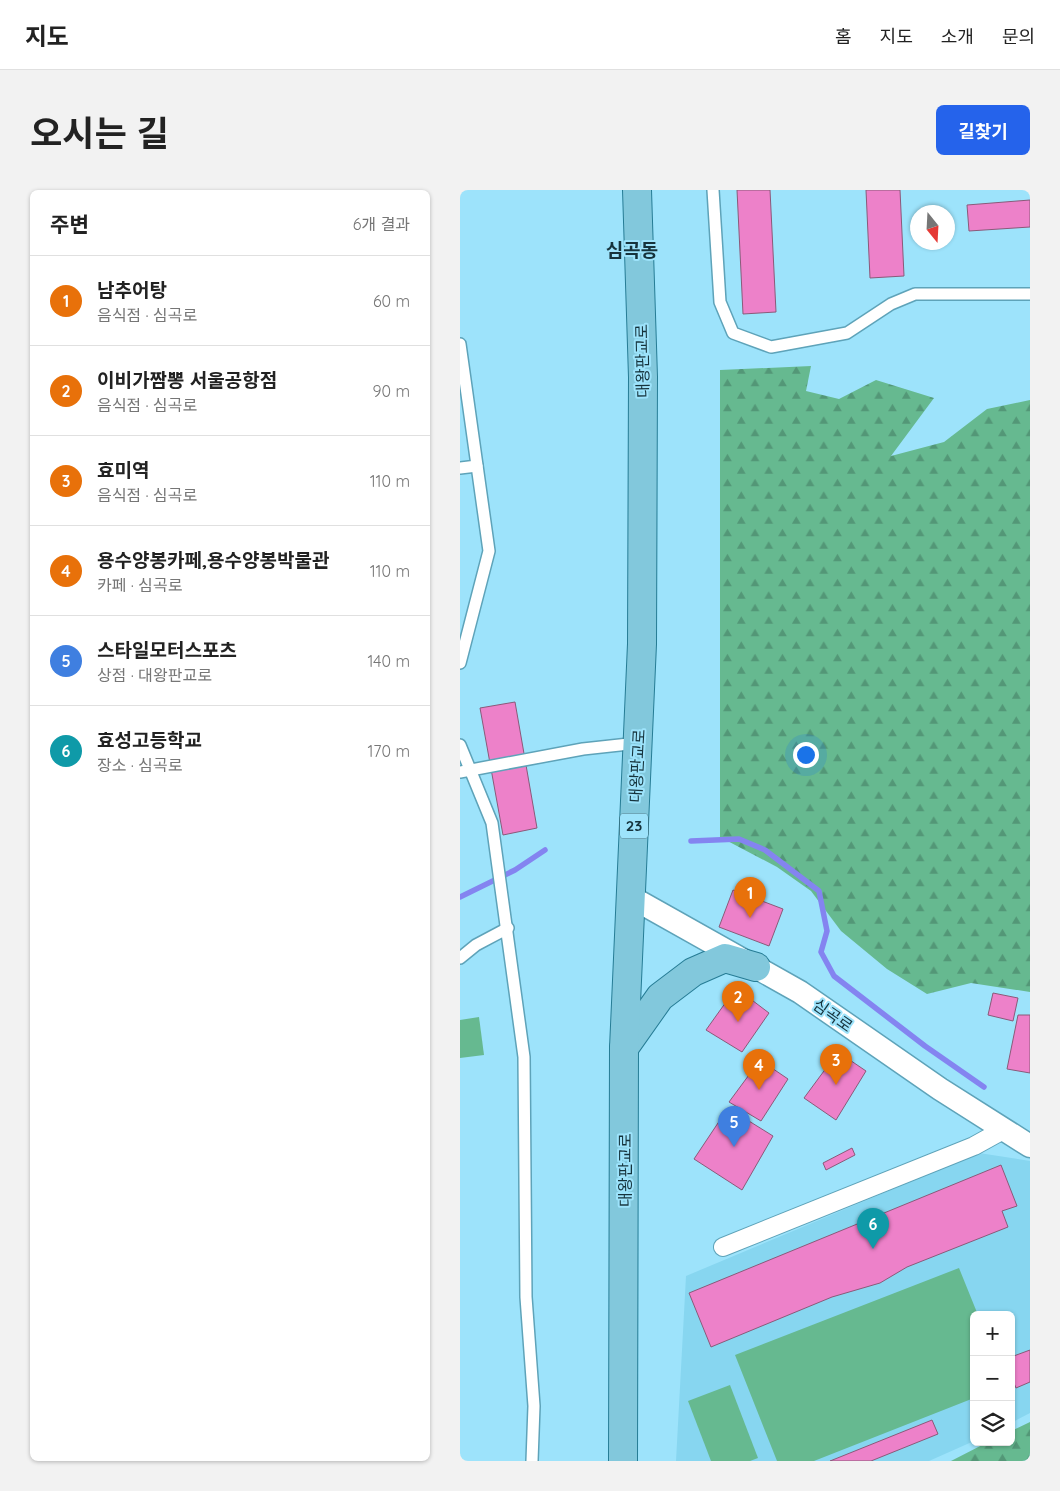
<!DOCTYPE html>
<html lang="ko">
<head>
<meta charset="utf-8">
<style>
  :root { --surface:#fff; --page:#f2f2f2; --text:#222; --muted:#767676; --line:#e0e0e0; --accent:#2563eb }
  body { margin:0; font-family:Quicksand,"Noto Sans KR",sans-serif; background:var(--page); color:var(--text) }
  .controls { position:absolute; right:15px; bottom:15px; display:grid; overflow:hidden; border-radius:8px; box-shadow:0 1px 4px #0004 }
  .controls button { width:45px; height:45px; display:grid; place-items:center; padding:0; border:0; border-bottom:1px solid var(--line); background:var(--surface); color:var(--text); font:25px sans-serif }
  .compass { position:absolute; left:450px; top:15px; width:45px; height:45px; border-radius:50%; background:var(--surface); box-shadow:0 1px 4px #0004; rotate:162deg }
  .you { position:absolute; left:345px; top:564px; width:18px; height:18px; margin:-12px; border:4px solid #fff; border-radius:50%; background:#1a73e8; box-shadow:0 0 0 8px #1a73e833 }
  .badge { display:grid; place-items:center; width:32px; height:32px; border-radius:50%; background:var(--accent); color:#fff; font-size:16px; font-weight:700 }
  .pin { position:absolute; translate:-50% -41px; filter:drop-shadow(0 1px 2px #0008) }
  .pin::after { content:''; position:absolute; top:26px; width:18px; height:15px; background:inherit; clip-path:polygon(0 0,100% 0,50% 100%) }
  .list { margin:0; padding:0; list-style:none }
  h2 { display:flex; justify-content:space-between; align-items:center; height:65px; margin:0; padding:0 20px; font-size:21px }
  h2 small { font-size:16px; font-weight:400; color:var(--muted) }
  .list li { display:grid; grid-template-columns:32px 1fr auto; gap:15px; align-items:center; box-sizing:border-box; height:90px; padding:0 20px; border-top:1px solid var(--line) }
  .list b { display:block; font-size:19px; white-space:nowrap }
  .list p { margin:0; font-size:16px; white-space:nowrap; color:var(--muted) }
  .list em { font-size:16px; font-style:normal; color:var(--muted) }
  .icon { flex:none; width:28px; height:28px; fill:none; stroke:currentColor; stroke-width:2; stroke-linecap:round; stroke-linejoin:round }
  .map { position:relative; flex:none; width:570px; height:1271px; overflow:hidden; border-radius:8px }
  header { display:flex; align-items:center; gap:30px; box-sizing:border-box; height:70px; padding:0 25px; background:var(--surface); border-bottom:1px solid var(--line) }
  header strong { font-size:24px }
  nav { display:flex; gap:28px; margin-inline-start:auto; font-size:18px }
  .intro { display:flex; align-items:center; justify-content:space-between; box-sizing:border-box; height:120px; padding:0 30px }
  h1 { margin:0; font-size:35px }
  .button { padding:12px 22px; border-radius:8px; background:var(--accent); color:#fff; font-size:18px; font-weight:700 }
  main { display:flex; gap:30px; padding:0 30px }
  aside { flex:1; background:var(--surface); border-radius:8px; box-shadow:0 1px 4px #0004 }
  .map>svg:first-child { display:block }
</style>
</head>
<body>
<header>
<strong>지도</strong>
<nav><a>홈</a><a>지도</a><a>소개</a><a>문의</a></nav>
</header>
<div class="intro"><h1>오시는 길</h1><a class="button">길찾기</a></div>
<main>
<aside>
<h2>주변<small>6개 결과</small></h2>
<ul class="list">
<li><span class="badge" style="background:#e8710a">1</span><div><b>남추어탕</b><p>음식점 · 심곡로</p></div><em>60 m</em></li>
<li><span class="badge" style="background:#e8710a">2</span><div><b>이비가짬뽕 서울공항점</b><p>음식점 · 심곡로</p></div><em>90 m</em></li>
<li><span class="badge" style="background:#e8710a">3</span><div><b>효미역</b><p>음식점 · 심곡로</p></div><em>110 m</em></li>
<li><span class="badge" style="background:#e8710a">4</span><div><b>용수양봉카페,용수양봉박물관</b><p>카페 · 심곡로</p></div><em>110 m</em></li>
<li><span class="badge" style="background:#3f7fe0">5</span><div><b>스타일모터스포츠</b><p>상점 · 대왕판교로</p></div><em>140 m</em></li>
<li><span class="badge" style="background:#0f9aa8">6</span><div><b>효성고등학교</b><p>장소 · 심곡로</p></div><em>170 m</em></li>
</ul>
</aside>
<div class="map">
<svg width="570" height="1271" viewBox="0 0 570 1271">
  <defs>
    <pattern id="forest-firs" width="22" height="20" patternUnits="userSpaceOnUse" patternTransform="scale(1.25)"><rect width="22" height="20" fill="#66b990"/><path d="M5 1l3.5 6h-7zM16 11l3.5 6h-7z" fill="#539777"/></pattern>
  </defs>
  <rect width="100%" height="100%" fill="#9de3fb"/>
  <polygon fill="#87d6f0" points="519,963 570,971 570,1223 551,1233 551,1125 514,1125 514,1251 469,1271 216,1271 226,1086"/>
  <g fill="url(#forest-firs)">
    <polygon points="351,176 346,201 379,209 416,190 474,208 431,266 484,252 527,219 570,210 570,802 511,793 467,804 427,779 381,741 351,701 317,677 260,647 260,180"/>
    <polygon points="570,1232 570,1271 491,1271 528,1252 551,1252 551,1241"/>
  </g>
  <g fill="#66b990">
    <polygon points="19,827 24,865 0,868 0,830"/>
    <polygon points="499,1078 518,1125 514,1125 514,1208 354,1271 317,1271 275,1165"/>
    <polygon points="270,1195 298,1268 290,1271 251,1271 228,1211"/>
  </g>
  <g fill="none" stroke-linecap="round" stroke-linejoin="round">
    <g stroke="#8484f0" stroke-width="5.5">
      <polyline points="231,651 279,649 305,660 359,701 367,741 361,762 374,786 465,856 524,897"/>
      <polyline points="0,707 55,680 85,660"/>
    </g>
  </g>
  <g fill="#ed81c9" stroke="#8a5a79">
    <polygon points="277,0 310,0 316,122 283,124"/>
    <polygon points="406,0 440,0 444,86 410,88"/>
    <polygon points="570,10 570,37 509,41 507,15"/>
    <polygon points="55,512 77,638 43,645 20,518"/>
    <polygon points="273,700 323,719 309,756 259,737"/>
    <polygon points="276,798 309,823 282,862 246,840"/>
    <polygon points="533,803 558,808 553,831 528,825"/>
    <polygon points="558,825 570,825 570,883 547,879"/>
    <polygon points="378,862 406,881 376,930 344,908"/>
    <polygon points="300,870 328,889 301,931 269,912"/>
    <polygon points="268,918 313,946 282,1000 234,969"/>
    <polygon points="392,958 395,965 366,980 363,973"/>
    <polygon points="541,975 557,1016 542,1021 548,1037 447,1077 420,1093 372,1107 251,1157 229,1103"/>
    <polygon points="570,1160 570,1192 556,1198 551,1186 551,1167"/>
    <polygon points="472,1230 478,1244 411,1271 370,1271"/>
  </g>
  <g fill="none" stroke-linecap="round" stroke-linejoin="round">
    <defs>
      <g id="service">
        <polyline points="253,0 260,112 273,143 311,157 387,143 431,114 455,104 570,104"/>
        <polyline points="0,154 29,361 0,473"/>
        <polyline points="0,278 17,276"/>
        <polyline points="0,555 32,633 64,867 66,1107 74,1216 72,1271"/>
        <polyline points="0,582 123,559 178,553"/>
        <polyline points="0,768 16,755 48,738"/>
      </g>
      <polyline id="pedestrian" points="263,1057 514,956 543,940"/>
      <polyline id="minor" points="169,706 340,802 480,899 570,956"/>
      <g id="primary">
        <polyline points="164,858 200,807 233,782 265,768 296,777"/>
        <polyline points="163,1271 164,858 182,454 183,187 177,0"/>
      </g>
    </defs>
    <use href="#service" stroke="#5ea3b9" stroke-width="14"/>
    <use href="#pedestrian" stroke="#5ea3b9" stroke-width="20"/>
    <use href="#minor" stroke="#5ea3b9" stroke-width="25"/>
    <use href="#primary" stroke="#267c95" stroke-width="30"/>
    <use href="#service" stroke="#fff" stroke-width="11"/>
    <use href="#pedestrian" stroke="#fff" stroke-width="18"/>
    <use href="#minor" stroke="#fff" stroke-width="22"/>
    <use href="#primary" stroke="#82c8dc" stroke-width="28"/>
  </g>
  <g text-anchor="middle" stroke-width="4" stroke-linejoin="round" paint-order="stroke">
    <rect fill="#9de3fb" stroke="#3e6875" stroke-width="1" x="160" y="623.5" width="28" height="25" rx="4"/>
    <g font-size="15" font-weight="bold" fill="#16333c">
      <text x="174" y="641">23</text>
    </g>
    <g font-size="16" fill="#16333c" stroke="#9de3fb">
      <text transform="translate(182 171) rotate(-91)" y="6">대왕판교로</text>
      <text transform="translate(177 576) rotate(-87)" y="6">대왕판교로</text>
      <text transform="translate(373 825) rotate(35)" y="6">심곡로</text>
      <text transform="translate(165 980) rotate(-90)" y="6">대왕판교로</text>
    </g>
    <g font-size="19" font-weight="bold" fill="#16333c" stroke="#9de3fb">
      <text x="172" y="67">심곡동</text>
    </g>
  </g>
</svg>
<div class="controls">
<button>+</button>
<button>−</button>
<button><svg class="icon" aria-label="layers" viewBox="0 0 24 24"><path d="M12 4l9 5-9 5-9-5zM3 14l9 5 9-5"/></svg></button>
</div>
<svg class="compass" viewBox="-18 -18 36 36"><path d="M0-13l5 13h-10z" fill="#e53935"/><path d="M0 13l5-13h-10z" fill="#767676"/></svg>
<div class="you"></div>
<div class="pin badge" style="left:290px;top:728px;background:#e8710a">1</div>
<div class="pin badge" style="left:278px;top:832px;background:#e8710a">2</div>
<div class="pin badge" style="left:376px;top:895px;background:#e8710a">3</div>
<div class="pin badge" style="left:299px;top:900px;background:#e8710a">4</div>
<div class="pin badge" style="left:274px;top:957px;background:#3f7fe0">5</div>
<div class="pin badge" style="left:413px;top:1059px;background:#0f9aa8">6</div>
</div>
</main>
</body>
</html>
